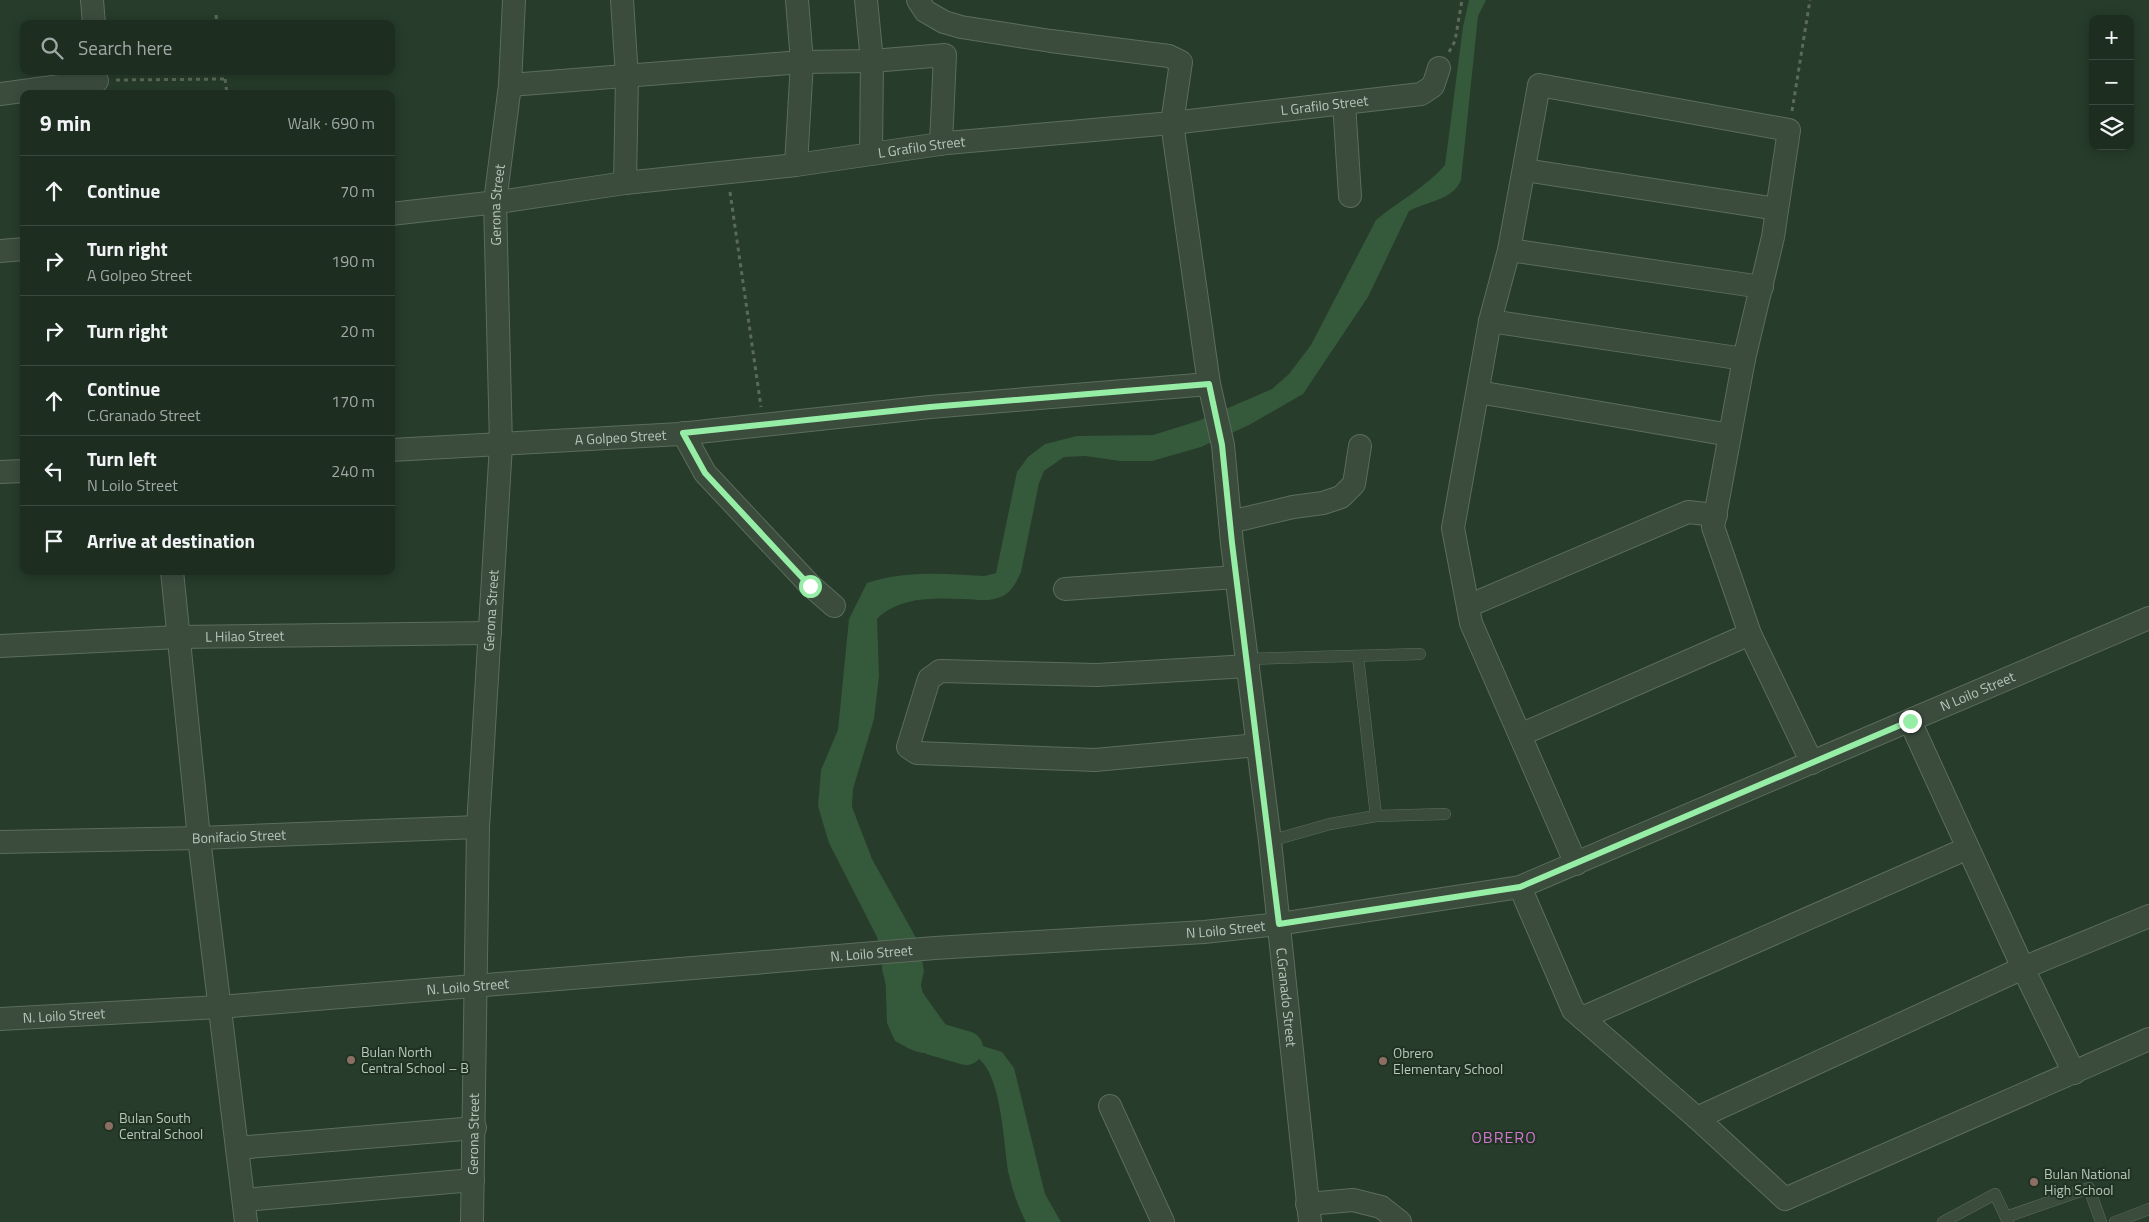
<!DOCTYPE html>
<html lang="en">
<head>
<meta charset="utf-8">
<style>
  :root { --surface:#1d2d20; --page:#2a392d; --text:#f1f3f6; --muted:#a0a8a5; --line:#3b493e }
  body { margin:0; font-family:"Titillium Web",sans-serif; background:var(--page); color:var(--text) }
  .controls { position:absolute; right:15px; top:15px; display:grid; overflow:hidden; border-radius:10px; box-shadow:0 2px 12px #0003 }
  .controls button { width:45px; height:45px; display:grid; place-items:center; padding:0; border:0; border-bottom:1px solid var(--line); background:var(--surface); color:var(--text); font:25px sans-serif }
  .stop { position:absolute; width:15px; height:15px; margin:-11px; border:4px solid #96eda5; border-radius:50%; background:#fff }
  .stop.end { background:#96eda5; border-color:#fff; box-shadow:0 1px 5px #0008 }
  .list { margin:0; padding:0; list-style:none }
  h2 { display:flex; justify-content:space-between; align-items:center; height:65px; margin:0; padding:0 20px; font-size:21px }
  h2 small { font-size:16px; font-weight:400; color:var(--muted) }
  .list li { display:grid; grid-template-columns:32px 1fr auto; gap:15px; align-items:center; box-sizing:border-box; height:70px; padding:0 20px; border-top:1px solid var(--line) }
  .list b { display:block; font-size:19px; white-space:nowrap }
  .list p { margin:0; font-size:16px; white-space:nowrap; color:var(--muted) }
  .list em { font-size:16px; font-style:normal; color:var(--muted) }
  .icon { flex:none; width:28px; height:28px; fill:none; stroke:currentColor; stroke-width:2; stroke-linecap:round; stroke-linejoin:round }
  .map { position:relative; flex:none; width:2149px; height:1222px; overflow:hidden }
  .search { position:absolute; background:var(--surface); box-shadow:0 2px 12px #0003; left:20px; top:20px; width:375px; height:55px; display:flex; align-items:center; gap:12px; box-sizing:border-box; padding:0 18px; border-radius:10px; color:var(--muted); font-size:19px }
  .panel { position:absolute; background:var(--surface); box-shadow:0 2px 12px #0003; left:20px; top:90px; width:375px; height:485px; border-radius:10px }
  .map>svg:first-child { display:block }
</style>
</head>
<body>
<div class="map">
<svg width="2149" height="1222" viewBox="0 0 2149 1222">
  <rect width="100%" height="100%" fill="#273c2a"/>
  <path fill="#35593b" d="M 1469,0 L 1486,0 L 1478,16 L 1461,180 C 1453,200 1428,201 1409,211 L 1368,297 L 1303,394 L 1249,425 L 1201,447 L 1152,461 L 1120,461 L 1085,456 L 1064,457 L 1044,471 L 1039,483 L 1021,572 C 1017,581 1012,591 1003,596 C 988,603 977,599 961,599 C 932,598 899,597 877,619 L 879,676 L 874,719 L 853,789 L 852,807 L 872,859 L 919,943 L 924,971 L 919,994 L 912,1013 L 915,1025 L 1002,1052 L 1014,1068 L 1045,1194 L 1061,1222 L 1026,1222 C 1018,1206 1013,1192 1009,1175 C 1003,1147 1003,1066 972,1055 C 965,1052 934,1055 923,1053 C 913,1052 903,1045 895,1041 L 887,1023 L 885,965 L 877,937 L 829,843 L 818,806 L 821,770 L 838,730 L 849,619 L 867,583 C 906,570 945,574 985,576 L 996,573 L 1017,472 L 1028,457 L 1045,444 L 1077,436 L 1153,435 L 1198,421 L 1272,389 L 1289,374 L 1311,345 L 1376,220 C 1399,201 1426,187 1445,165 L 1463,27 Z"/>
  <g fill="none" stroke-linecap="round" stroke-linejoin="round">
    <polyline stroke="#35593b" stroke-width="34" points="899,967 907,1000 935,1039 966,1048"/>
    <defs>
      <g id="lane">
        <polyline points="1358,657 1376,816"/>
        <polyline points="1246,659 1420,654"/>
        <polyline points="1270,841 1330,824 1376,816 1445,814"/>
        <polyline points="2006,1217 2089,1188 2101,1222"/>
        <polyline points="1943,1222 1995,1194 2008,1222"/>
        <polyline points="2115,1222 2149,1209"/>
      </g>
      <g id="street">
        <polyline points="92,0 94,24"/>
        <polyline points="622,0 627,77 625,183"/>
        <polyline points="866,0 872,61 871,154"/>
        <path id="s1" d="M 918,0 L 925,11 L 944,22 L 961,27 L 1051,41 L 1169,56 L 1181,62 L 1172,123 L 1209,384 L 1223,445 L 1232,543 L 1270,841 L 1310,1222"/>
        <polyline points="510,85 802,62 872,61 945,55 941,144"/>
        <polyline points="0,94 97,81"/>
        <polyline points="1344,103 1350,196"/>
        <polyline points="796,165 802,62 797,0"/>
        <polyline points="1525,170 1777,209"/>
        <path id="s2" d="M 391,214 L 506,201 L 625,183 L 796,165 L 947,143 L 1172,123 L 1421,94 L 1433,86 L 1439,68"/>
        <polyline points="1509,250 1762,287"/>
        <polyline points="0,251 24,249"/>
        <polyline points="1490,321 1744,359"/>
        <polyline points="1478,392 1730,435"/>
        <polyline points="683,433 705,473 810,585 834,606"/>
        <path id="s3" d="M 391,450 L 680,434 L 930,407 L 1209,384"/>
        <polyline points="0,472 24,471"/>
        <polyline points="1230,522 1293,507 1323,503 1341,497 1354,484 1360,446"/>
        <polyline points="172,571 199,838 246,1222"/>
        <polyline points="1065,589 1236,577"/>
        <polyline points="1468,606 1688,512 1716,515"/>
        <path id="s4" d="M 0,646 L 178,637 L 490,633"/>
        <polyline points="1248,666 1097,675 940,671 929,679 908,747 917,753 1095,760 1258,745"/>
        <polyline points="1910,721 2023,968 2074,1073"/>
        <polyline points="1520,735 1750,634"/>
        <path id="s5" d="M 0,842 L 199,838 L 478,827"/>
        <polyline points="1576,864 1471,623 1453,528 1490,321 1509,250 1539,85 1789,130 1773,237 1744,359 1713,527 1750,634 1812,763"/>
        <polyline points="1520,887 1573,1010 1697,1118 1785,1199 2149,1039"/>
        <polyline points="1582,1018 1968,848"/>
        <path id="s6" d="M 0,1019 L 219,1007 L 935,948 L 1204,932 L 1279,924 L 1520,887 L 2149,618"/>
        <polyline points="1110,1106 1163,1222"/>
        <polyline points="1697,1118 2023,968 2149,916"/>
        <polyline points="237,1148 475,1128"/>
        <polyline points="244,1200 473,1180"/>
        <polyline points="1307,1204 1353,1200 1381,1207 1400,1222"/>
        <path id="s7" d="M 472,1222 L 478,827 L 501,445 L 495,202 L 510,85 L 514,0"/>
      </g>
    </defs>
    <use href="#lane" stroke="#5c6d5e" stroke-width="12"/>
    <use href="#street" stroke="#5c6d5e" stroke-width="24"/>
    <g stroke="#5d6a58" stroke-width="3" stroke-dasharray="4 4" stroke-linecap="butt">
      <polyline points="216,15 217,24"/>
      <polyline points="1449,52 1455,41 1462,0"/>
      <polyline points="224,71 227,94"/>
      <polyline points="116,80 225,79"/>
      <polyline points="1792,111 1810,0"/>
      <polyline points="730,192 761,407"/>
    </g>
    <use href="#lane" stroke="#3b4c3d" stroke-width="11"/>
    <use href="#street" stroke="#3b4c3d" stroke-width="22"/>
  </g>
  <g fill="none" stroke-linecap="round" stroke-linejoin="round">
    <polyline stroke="#96eda5" stroke-width="6" points="810,586 705,473 683,433 930,407 1209,384 1222,445 1232,543 1279,924 1520,887 1910,721"/>
  </g>
  <g fill="#8d6e63" stroke="#203222" stroke-width="2">
    <circle cx="351" cy="1060" r="5"/>
    <circle cx="1383" cy="1061" r="5"/>
    <circle cx="109" cy="1126" r="5"/>
    <circle cx="2034" cy="1182" r="5"/>
  </g>
  <g text-anchor="middle" stroke-width="4" stroke-linejoin="round" paint-order="stroke">
    <g font-size="14" fill="#b7c7ba" stroke="#203222">
      <text dy="5" stroke="none"><textPath href="#s2" startOffset="940">L Grafilo Street</textPath></text>
      <text dy="5" stroke="none"><textPath href="#s2" startOffset="535">L Grafilo Street</textPath></text>
      <text dy="5" stroke="none"><textPath href="#s7" startOffset="1018">Gerona Street</textPath></text>
      <text dy="5" stroke="none"><textPath href="#s3" startOffset="230">A Golpeo Street</textPath></text>
      <text dy="5" stroke="none"><textPath href="#s7" startOffset="612">Gerona Street</textPath></text>
      <text dy="5" stroke="none"><textPath href="#s4" startOffset="245">L Hilao Street</textPath></text>
      <text dy="5" stroke="none"><textPath href="#s6" startOffset="2024">N Loilo Street</textPath></text>
      <text dy="5" stroke="none"><textPath href="#s5" startOffset="239">Bonifacio Street</textPath></text>
      <text dy="5" stroke="none"><textPath href="#s6" startOffset="1229">N Loilo Street</textPath></text>
      <text dy="5" stroke="none"><textPath href="#s6" startOffset="874">N. Loilo Street</textPath></text>
      <text dy="5" stroke="none"><textPath href="#s6" startOffset="469">N. Loilo Street</textPath></text>
      <text dy="5" stroke="none"><textPath href="#s1" startOffset="1220">C.Granado Street</textPath></text>
      <text dy="5" stroke="none"><textPath href="#s6" startOffset="64">N. Loilo Street</textPath></text>
      <text dy="5" stroke="none"><textPath href="#s7" startOffset="88">Gerona Street</textPath></text>
    </g>
    <g font-size="14" fill="#b7c7ba" stroke="#203222" text-anchor="start">
      <text x="361" y="1057">Bulan North<tspan x="361" dy="16">Central School – B</tspan></text>
      <text x="1393" y="1058">Obrero<tspan x="1393" dy="16">Elementary School</tspan></text>
      <text x="119" y="1123">Bulan South<tspan x="119" dy="16">Central School</tspan></text>
      <text x="2044" y="1179">Bulan National<tspan x="2044" dy="16">High School</tspan></text>
    </g>
    <g font-size="16" letter-spacing="1" fill="#cd76cd" stroke="#203222">
      <text x="1504" y="1143">OBRERO</text>
    </g>
  </g>
</svg>
<div class="controls">
<button>+</button>
<button>−</button>
<button><svg class="icon" aria-label="layers" viewBox="0 0 24 24"><path d="M12 4l9 5-9 5-9-5zM3 14l9 5 9-5"/></svg></button>
</div>
<div class="stop" style="left:810px;top:586px"></div>
<div class="stop end" style="left:1910px;top:721px"></div>
<div class="search"><svg class="icon" aria-label="search" viewBox="0 0 24 24"><circle cx="10" cy="10" r="6"/><path d="M15 15l6 6"/></svg>Search here</div>
<section class="panel">
<h2>9 min<small>Walk · 690 m</small></h2>
<ul class="list">
<li><svg class="icon" aria-label="ahead" viewBox="0 0 24 24"><path d="M12 20V5M6 11l6-6 6 6"/></svg><div><b>Continue</b></div><em>70 m</em></li>
<li><svg class="icon" aria-label="right" viewBox="0 0 24 24"><path d="M7 20v-9h11M14 6l5 5-5 5"/></svg><div><b>Turn right</b><p>A Golpeo Street</p></div><em>190 m</em></li>
<li><svg class="icon" aria-label="right" viewBox="0 0 24 24"><path d="M7 20v-9h11M14 6l5 5-5 5"/></svg><div><b>Turn right</b></div><em>20 m</em></li>
<li><svg class="icon" aria-label="ahead" viewBox="0 0 24 24"><path d="M12 20V5M6 11l6-6 6 6"/></svg><div><b>Continue</b><p>C.Granado Street</p></div><em>170 m</em></li>
<li><svg class="icon" aria-label="left" viewBox="0 0 24 24"><path d="M17 20v-9H6M10 6l-5 5 5 5"/></svg><div><b>Turn left</b><p>N Loilo Street</p></div><em>240 m</em></li>
<li><svg class="icon" aria-label="arrive" viewBox="0 0 24 24"><path d="M6 21V4h12l-3 4 3 4H6"/></svg><div><b>Arrive at destination</b></div></li>
</ul>
</section>
</div>
</body>
</html>
